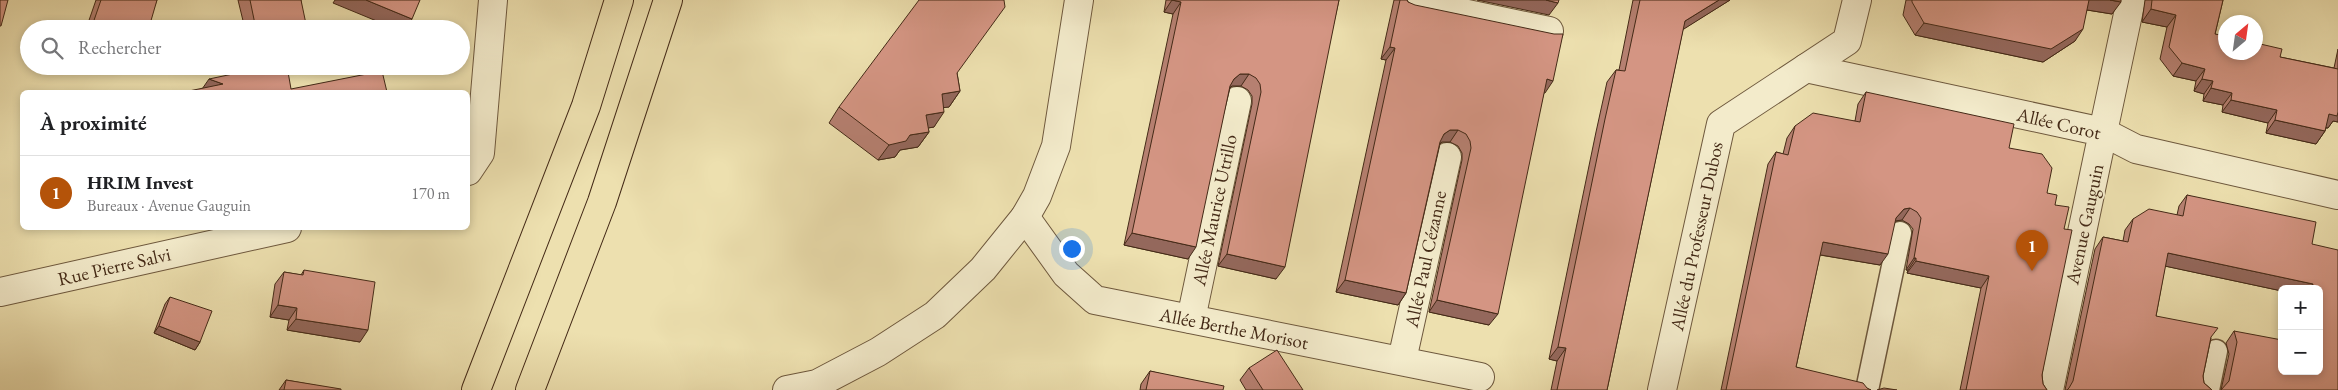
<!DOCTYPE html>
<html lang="fr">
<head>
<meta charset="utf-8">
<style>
  :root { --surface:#fff; --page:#f6f6f6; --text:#202124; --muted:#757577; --line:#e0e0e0; --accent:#b45309 }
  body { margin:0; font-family:"EB Garamond",serif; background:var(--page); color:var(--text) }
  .controls { position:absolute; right:15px; bottom:15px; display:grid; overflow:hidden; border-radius:8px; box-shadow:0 2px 8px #0003 }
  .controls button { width:45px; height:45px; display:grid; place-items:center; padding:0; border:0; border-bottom:1px solid var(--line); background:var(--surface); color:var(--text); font:25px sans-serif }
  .compass { position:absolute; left:2218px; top:15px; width:45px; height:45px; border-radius:50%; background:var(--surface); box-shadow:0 2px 8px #0003; rotate:29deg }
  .you { position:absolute; left:1071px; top:248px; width:18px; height:18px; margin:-12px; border:4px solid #fff; border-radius:50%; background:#1a73e8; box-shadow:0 0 0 8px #1a73e833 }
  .badge { display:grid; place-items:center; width:32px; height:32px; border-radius:50%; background:var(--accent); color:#fff; font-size:16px; font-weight:700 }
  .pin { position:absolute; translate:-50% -41px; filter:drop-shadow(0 1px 2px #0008) }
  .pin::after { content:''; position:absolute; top:26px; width:18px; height:15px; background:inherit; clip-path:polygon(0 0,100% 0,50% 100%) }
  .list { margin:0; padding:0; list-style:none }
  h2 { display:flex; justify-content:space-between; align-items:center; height:65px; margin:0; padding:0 20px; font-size:21px }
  h2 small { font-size:16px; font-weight:400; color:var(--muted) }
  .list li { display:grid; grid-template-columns:32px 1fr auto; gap:15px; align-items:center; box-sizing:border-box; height:75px; padding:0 20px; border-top:1px solid var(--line) }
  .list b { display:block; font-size:19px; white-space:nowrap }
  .list p { margin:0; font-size:16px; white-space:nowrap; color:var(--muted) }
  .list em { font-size:16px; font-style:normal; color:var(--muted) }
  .icon { flex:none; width:28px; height:28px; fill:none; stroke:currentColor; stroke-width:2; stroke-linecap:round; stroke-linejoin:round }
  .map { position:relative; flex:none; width:2338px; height:390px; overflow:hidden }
  .search { position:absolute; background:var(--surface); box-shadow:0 2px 8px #0003; left:20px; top:20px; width:450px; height:55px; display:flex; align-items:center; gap:12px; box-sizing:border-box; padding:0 18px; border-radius:28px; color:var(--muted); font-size:19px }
  .panel { position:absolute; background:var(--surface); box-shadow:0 2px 8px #0003; left:20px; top:90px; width:450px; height:140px; border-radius:8px }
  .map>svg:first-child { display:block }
</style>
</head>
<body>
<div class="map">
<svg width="2338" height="390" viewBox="0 0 2338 390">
  <rect width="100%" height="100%" fill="#ede0af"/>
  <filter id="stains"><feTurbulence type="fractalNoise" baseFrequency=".004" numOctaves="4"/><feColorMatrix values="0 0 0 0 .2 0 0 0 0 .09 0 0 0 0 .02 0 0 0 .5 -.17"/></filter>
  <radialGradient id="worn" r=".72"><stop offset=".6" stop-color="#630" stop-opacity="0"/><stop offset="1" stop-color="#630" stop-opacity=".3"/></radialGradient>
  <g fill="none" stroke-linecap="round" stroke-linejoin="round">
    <defs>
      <g id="service">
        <polyline points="1867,390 1900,233"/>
        <polyline points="2208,390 2216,351"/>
      </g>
      <g id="pedestrian">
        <polyline points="1806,68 2103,132 2049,390"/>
        <polyline points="1662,390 1721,124 1847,41 1857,0"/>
      </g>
      <g id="minor">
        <polyline points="2131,0 2103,132 2136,149 2338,195"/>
        <polyline points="1410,2 1549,31"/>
        <polyline points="468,171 480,153 493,0"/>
        <polyline points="1025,217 1066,274 1095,300 1480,377"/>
        <polyline points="0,292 287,228"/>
        <polyline points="1191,319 1237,101"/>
        <polyline points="1402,360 1447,157"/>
        <polyline points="787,390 817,384 878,352 935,315 983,269 1025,217 1037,196 1056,146 1079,0"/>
      </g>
      <g id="trunk">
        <polyline points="476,390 586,106 619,0"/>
        <polyline points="530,390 602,202 668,0"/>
      </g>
    </defs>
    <use href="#service" stroke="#6e583d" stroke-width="25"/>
    <use href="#pedestrian" stroke="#6e583d" stroke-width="30"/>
    <use href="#minor" stroke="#6e583d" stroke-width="30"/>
    <use href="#trunk" stroke="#442a17" stroke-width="30"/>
    <use href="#service" stroke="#f3ebcb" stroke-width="22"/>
    <use href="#pedestrian" stroke="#f3ebcb" stroke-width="28"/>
    <use href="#minor" stroke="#f3ebcb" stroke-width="28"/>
    <use href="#trunk" stroke="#ede0af" stroke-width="28"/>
  </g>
  <g fill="#b68071" stroke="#442a17">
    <polygon points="96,0 157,0 146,29 86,29"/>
    <polygon points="238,0 301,0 303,29 245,29"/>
    <polygon points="1166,0 1339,0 1276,279 1218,266 1252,104 1252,96 1248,90 1241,86 1232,86 1230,88 1188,259 1124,245 1173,14 1164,12"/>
    <polygon points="1394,0 1407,0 1408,2 1545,93 1544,92 1489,325 1429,312 1462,160 1462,153 1458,146 1450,142 1442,142 1440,144 1406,293 1398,305 1336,292 1386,60 1381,59"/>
    <polygon points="1633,0 1730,0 1683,29 1607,390 1551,390 1557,361 1549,359 1596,132 1607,82 1616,70 1619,70"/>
    <polygon points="1906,0 2121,0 2112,14 2087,10 2075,41 2043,62 1915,35 1903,15"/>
    <polygon points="2145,0 2223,0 2215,34 2280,57 2334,68 2338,49 2338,122 2333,121 2328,128 2326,128 2325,131 2316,144 2266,133 2268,123 2222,112 2223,105 2203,101 2204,94 2194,91 2196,81 2173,76 2160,59 2167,27 2142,22"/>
    <polygon points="957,73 960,91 949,107 944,107 934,127 928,128 929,132 918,147 900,150 895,157 878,160 829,123 839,107"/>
    <polygon points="1866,92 2009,148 2047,193 2055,205 2064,229 2042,375 2043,384 2047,390 1960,390 1981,288 1907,273 1908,270 1906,270 1913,229 1909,224 1902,220 1895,221 1880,265 1820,255 1796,367 1871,390 1721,390 1768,164 1776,152 1783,154 1787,138 1795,126 1855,121 1858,104"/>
    <polygon points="2187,195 2312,244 2338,390 2221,390 2229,354 2226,343 2234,331 2319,371 2319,289 2282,289 2282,291 2165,266 2156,316 2211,338 2203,376 2204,383 2212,390 2065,390 2095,249 2103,237 2123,241 2125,230 2133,219 2177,215 2179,206"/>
    <polygon points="304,270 360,342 287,330 289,320 270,317 275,284 284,272 301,275"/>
    <polygon points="170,297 200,342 195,350 154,333 165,304"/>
    <polygon points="1249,368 1303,390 1246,390 1240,380"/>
    <polygon points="1150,371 1223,390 1140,390 1141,384"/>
    <polygon points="286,380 341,390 279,390"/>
  </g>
  <g fill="#94685c" stroke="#442a17">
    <polygon points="335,0 366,0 412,19 406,29 396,29 333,3"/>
    <polygon points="1172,0 1181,2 1173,14 1164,12"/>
    <polygon points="1477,0 1546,0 1558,3 1549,15"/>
    <polygon points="1719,0 1730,0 1676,34 1685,21"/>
    <polygon points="2087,0 2110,0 2121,2 2112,14 2081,9"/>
    <polygon points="2151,9 2176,15 2167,27 2142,22"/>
    <polygon points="144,22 150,24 146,29 139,29"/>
    <polygon points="1924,23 2083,29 2075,41 2043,62 1915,35"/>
    <polygon points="306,24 303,29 290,29"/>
    <polygon points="1390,47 1395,48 1386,60 1381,59"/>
    <polygon points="2182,63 2205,69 2196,81 2173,76"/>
    <polygon points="1240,74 1249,74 1241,86 1232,86 1225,91 1234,79"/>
    <polygon points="209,79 223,84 200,92"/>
    <polygon points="1547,79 1553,81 1545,93 1538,91"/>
    <polygon points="2202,79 2213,81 2204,94 2194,91"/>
    <polygon points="2211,88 2232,93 2223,105 2203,101"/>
    <polygon points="960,91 949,107 931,109 942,94"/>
    <polygon points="2231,100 2277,110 2268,123 2222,112"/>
    <polygon points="2338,110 2338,122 2333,121 2328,128 2320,126 2329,114"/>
    <polygon points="944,112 934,127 915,130 926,115"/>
    <polygon points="2275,120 2325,131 2316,144 2266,133"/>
    <polygon points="1450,130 1458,130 1450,142 1442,142 1436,146 1444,134"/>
    <polygon points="929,132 918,147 900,150 895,157 878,160 889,145 910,135"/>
    <polygon points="1910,208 1902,220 1895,221 1887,230 1896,218 1904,209"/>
    <polygon points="1132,233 1196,247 1188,259 1124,245"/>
    <polygon points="1823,242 1888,254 1880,265 1815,254"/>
    <polygon points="2168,253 2313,284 2310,289 2282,289 2282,291 2160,265"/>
    <polygon points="1227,254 1285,267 1276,279 1218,266"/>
    <polygon points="1914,258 1916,258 1908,270 1906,270"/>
    <polygon points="1916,261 1989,276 1981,288 1907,273"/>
    <polygon points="1345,280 1406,293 1398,305 1336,292"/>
    <polygon points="1437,300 1498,314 1489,325 1429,312"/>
    <polygon points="278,305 297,308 289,320 270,317"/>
    <polygon points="296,319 368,330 360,342 287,330"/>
    <polygon points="159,326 200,342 195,350 154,333"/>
    <polygon points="1558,347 1566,348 1557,361 1549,359"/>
  </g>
  <g fill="#d49583" stroke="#442a17">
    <polygon points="0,0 8,0 1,26 0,26"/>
    <polygon points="101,0 157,0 150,24 144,22 142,29 91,29"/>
    <polygon points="250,0 301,0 306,24 290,29 256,29"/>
    <polygon points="366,0 420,0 412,19"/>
    <polygon points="919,0 1004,0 1005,7 957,73 960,91 942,94 944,112 926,115 929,132 910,135 906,141 889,145 839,107"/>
    <polygon points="1172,0 1339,0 1285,267 1227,254 1261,92 1260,84 1256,78 1249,74 1240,74 1234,79 1230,86 1196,247 1132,233 1181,2"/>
    <polygon points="1400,0 1407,0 1408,2 1415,5 1554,34 1563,34 1553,81 1547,79 1498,314 1437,300 1471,148 1470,141 1466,134 1458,130 1450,130 1444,134 1440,142 1406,293 1345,280 1395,48 1390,47"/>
    <polygon points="1546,0 1559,0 1558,3"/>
    <polygon points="1640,0 1719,0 1685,21 1607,390 1557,390 1566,348 1558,347 1605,119 1616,70 1625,71"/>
    <polygon points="1912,0 2089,0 2083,29 2051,49 1924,23 1912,2"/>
    <polygon points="2110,0 2121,0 2121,2"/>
    <polygon points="2152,0 2223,0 2215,34 2226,36 2226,52 2256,52 2256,43 2282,49 2280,57 2338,69 2338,112 2337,116 2329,114 2325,131 2275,120 2277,110 2231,100 2232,93 2211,88 2213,81 2202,79 2205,69 2182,63 2169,47 2176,15 2151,9"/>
    <polygon points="271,66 287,66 291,89 382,71 387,92 184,92 223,84 209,79"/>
    <polygon points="1866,92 2014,124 2009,148 2042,154 2052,168 2047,193 2057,195 2055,205 2069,207 2064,229 2072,230 2042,375 2043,384 2047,390 1966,390 1989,276 1916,261 1916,258 1914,258 1921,218 1917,212 1910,208 1904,209 1896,218 1888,254 1823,242 1796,367 1863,383 1867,388 1871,390 1726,390 1776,152 1788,155 1795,126 1813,113 1860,122"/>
    <polygon points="2187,195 2316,222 2312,244 2338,250 2338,390 2221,390 2229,381 2237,342 2234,331 2282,340 2282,371 2319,371 2319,289 2312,289 2313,284 2168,253 2156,316 2218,328 2211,337 2203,376 2204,383 2212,390 2067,390 2069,388 2073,381 2103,237 2128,242 2133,219 2149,209 2183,216"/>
    <polygon points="304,270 375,282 368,330 296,319 297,308 278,305 284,272 303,275"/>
    <polygon points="170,297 212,311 200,342 159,326"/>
    <polygon points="1277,350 1303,390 1263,390 1249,368"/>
    <polygon points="1150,371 1224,386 1223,390 1146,390"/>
    <polygon points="286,380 341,389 341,390 284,390"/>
    <polygon points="1884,388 1897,390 1877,390"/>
  </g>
  <g text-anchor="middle" stroke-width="4" stroke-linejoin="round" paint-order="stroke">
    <g font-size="19" fill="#442a17" stroke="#f3ebcb">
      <text transform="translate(2059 123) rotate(13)" y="7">Allée Corot</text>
      <text transform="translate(1214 210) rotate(-78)" y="7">Allée Maurice Utrillo</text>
      <text transform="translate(2084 224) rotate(-78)" y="7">Avenue Gauguin</text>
      <text transform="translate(1696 236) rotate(-78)" y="7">Allée du Professeur Dubos</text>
      <text transform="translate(1425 259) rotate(-78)" y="7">Allée Paul Cézanne</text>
      <text transform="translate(114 266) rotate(-13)" y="7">Rue Pierre Salvi</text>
      <text transform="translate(1234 328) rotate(11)" y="7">Allée Berthe Morisot</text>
    </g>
  </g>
  <rect width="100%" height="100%" filter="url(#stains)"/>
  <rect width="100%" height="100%" fill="url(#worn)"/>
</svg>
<div class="controls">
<button>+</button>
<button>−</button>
</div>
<svg class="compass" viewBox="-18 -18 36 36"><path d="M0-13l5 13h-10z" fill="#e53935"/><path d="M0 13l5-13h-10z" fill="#757577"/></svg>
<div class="you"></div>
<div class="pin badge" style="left:2032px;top:271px">1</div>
<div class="search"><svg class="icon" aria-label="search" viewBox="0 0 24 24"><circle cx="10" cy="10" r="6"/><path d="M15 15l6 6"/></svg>Rechercher</div>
<section class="panel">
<h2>À proximité<small></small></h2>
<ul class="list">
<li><span class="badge">1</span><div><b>HRIM Invest</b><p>Bureaux · Avenue Gauguin</p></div><em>170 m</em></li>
</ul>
</section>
</div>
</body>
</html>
